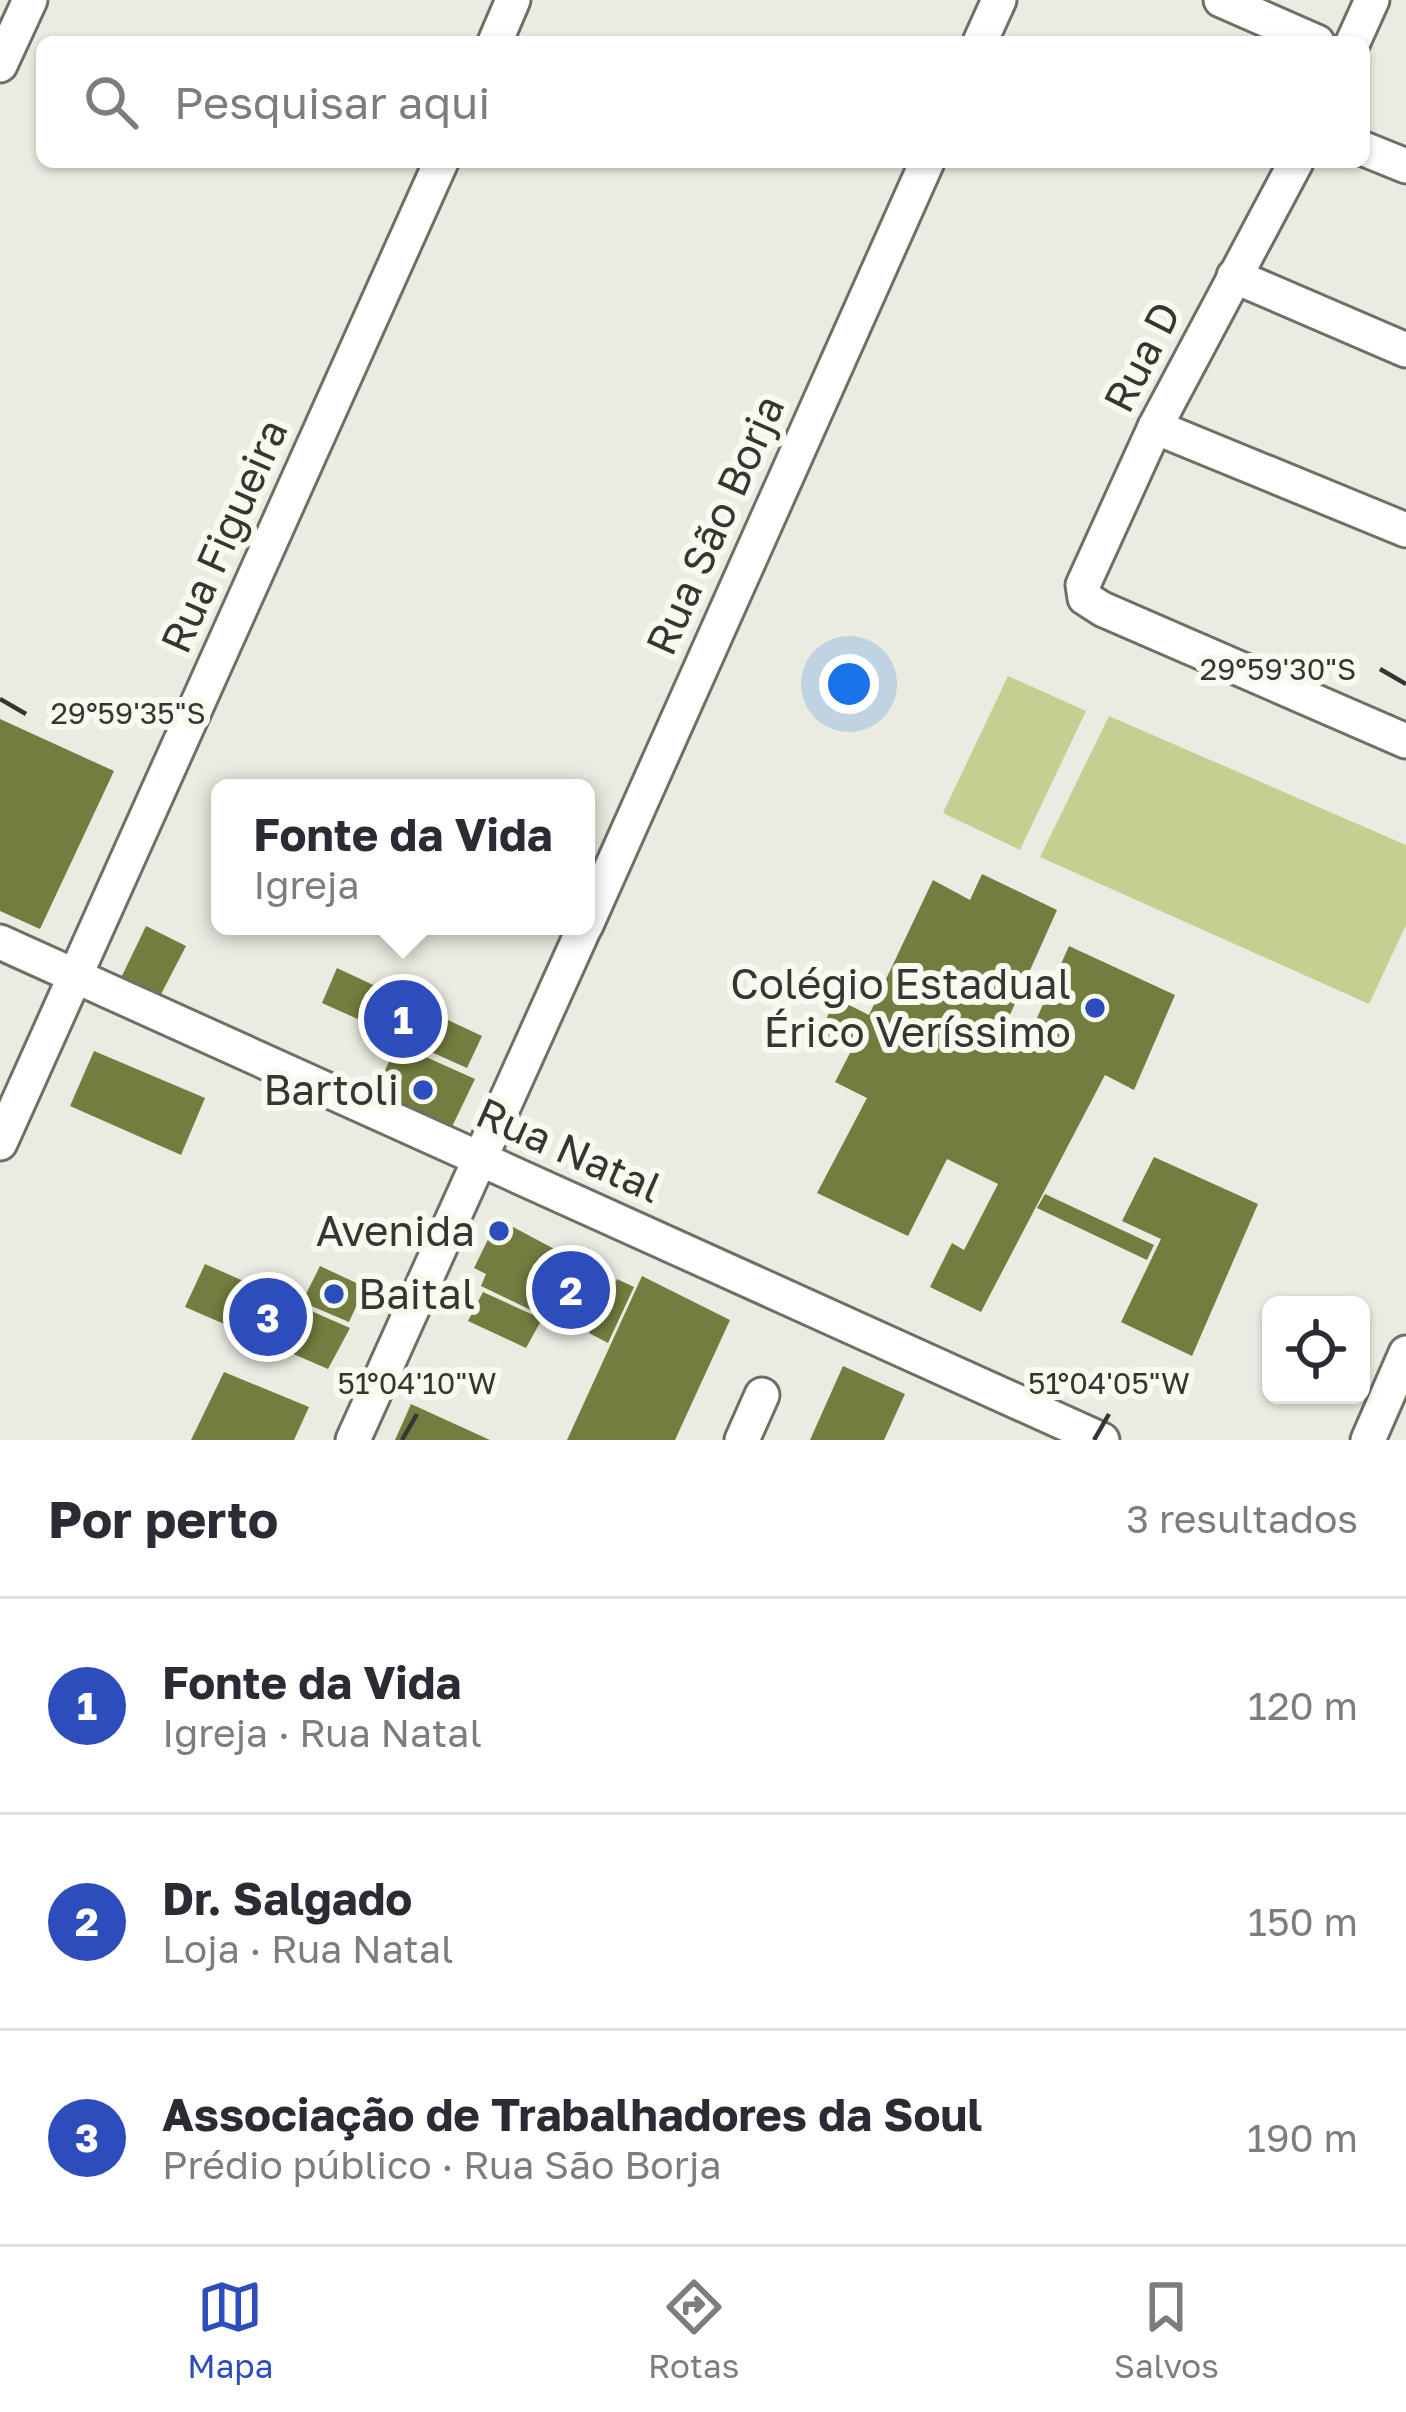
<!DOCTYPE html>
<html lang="pt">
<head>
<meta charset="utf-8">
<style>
  :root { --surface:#fff; --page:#f2f2f3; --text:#2b2b33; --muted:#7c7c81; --line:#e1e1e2; --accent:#2d4dbd }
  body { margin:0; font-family:"Golos Text",sans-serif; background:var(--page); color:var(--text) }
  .controls { position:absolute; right:36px; bottom:36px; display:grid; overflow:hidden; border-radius:18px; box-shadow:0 3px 9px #0004 }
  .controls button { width:108px; height:108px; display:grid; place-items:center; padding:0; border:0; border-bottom:3px solid var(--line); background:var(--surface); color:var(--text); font:60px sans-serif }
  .you { position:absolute; left:849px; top:684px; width:42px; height:42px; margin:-30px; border:9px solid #fff; border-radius:50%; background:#1a73e8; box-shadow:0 0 0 18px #1a73e833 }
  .badge { display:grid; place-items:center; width:78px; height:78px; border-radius:50%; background:var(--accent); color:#fff; font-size:39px; font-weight:700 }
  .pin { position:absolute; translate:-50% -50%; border:6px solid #fff; box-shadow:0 3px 12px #0006 }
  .popup { position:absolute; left:211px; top:779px; width:384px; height:156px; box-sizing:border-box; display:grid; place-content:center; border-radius:18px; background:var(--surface); filter:drop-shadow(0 3px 9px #0005); font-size:39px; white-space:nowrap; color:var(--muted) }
  .popup b { font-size:45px; color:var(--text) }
  .popup::after { content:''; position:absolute; left:50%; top:100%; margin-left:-24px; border:24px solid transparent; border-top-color:var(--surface) }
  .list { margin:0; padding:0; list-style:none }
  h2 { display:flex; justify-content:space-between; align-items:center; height:156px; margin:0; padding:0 48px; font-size:51px }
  h2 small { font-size:39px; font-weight:400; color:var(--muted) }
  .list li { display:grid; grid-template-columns:78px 1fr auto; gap:36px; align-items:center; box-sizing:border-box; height:216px; padding:0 48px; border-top:3px solid var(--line) }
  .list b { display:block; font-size:45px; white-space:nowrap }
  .list p { margin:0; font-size:39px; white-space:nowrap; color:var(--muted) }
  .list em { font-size:39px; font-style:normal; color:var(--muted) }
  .icon { flex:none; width:66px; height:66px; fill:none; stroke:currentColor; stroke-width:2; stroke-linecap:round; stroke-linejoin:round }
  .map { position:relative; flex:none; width:1406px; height:1440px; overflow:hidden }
  .search { position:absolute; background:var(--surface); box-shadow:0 3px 9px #0004; left:36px; right:36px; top:36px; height:132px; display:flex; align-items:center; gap:30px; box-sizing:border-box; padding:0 42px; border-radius:18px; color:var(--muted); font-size:45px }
  .sheet { height:804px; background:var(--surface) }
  nav { display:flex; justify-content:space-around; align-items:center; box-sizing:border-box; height:168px; border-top:3px solid var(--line); background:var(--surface); font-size:33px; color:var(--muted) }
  nav a { display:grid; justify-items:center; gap:6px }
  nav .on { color:var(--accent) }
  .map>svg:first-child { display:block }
</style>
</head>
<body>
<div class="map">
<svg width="1406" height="1440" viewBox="0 0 1406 1440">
  <rect width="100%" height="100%" fill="#eaece1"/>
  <g fill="#c4d091">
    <polygon points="1008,676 1086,711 1020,850 943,813"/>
    <polygon points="1109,716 1406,845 1406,925 1369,1004 1040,857"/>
  </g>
  <g fill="#737d3f">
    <polygon points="0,719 114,771 40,929 0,911"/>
    <polygon points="982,874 1057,910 1005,1026 1028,1038 1069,946 1175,995 1134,1090 1105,1075 981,1312 930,1287 952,1243 964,1250 998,1184 947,1159 908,1236 817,1193 867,1098 835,1082 850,1053 819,1037 835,998 869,1015 933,880 970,900"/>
    <polygon points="146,926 186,946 158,1000 119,982"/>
    <polygon points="337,968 482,1036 467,1068 322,1003"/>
    <polygon points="397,1044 475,1079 448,1135 371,1101"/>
    <polygon points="94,1051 205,1098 181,1155 70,1106"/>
    <polygon points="1154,1157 1258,1204 1192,1356 1121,1322 1161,1239 1122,1221"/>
    <polygon points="1045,1194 1154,1245 1147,1260 1037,1208"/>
    <polygon points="498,1219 573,1259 555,1299 576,1259 594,1268 565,1321 548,1312 552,1305 546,1302 539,1314 481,1286 486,1274 474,1268"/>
    <polygon points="205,1264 350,1328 328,1369 185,1307"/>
    <polygon points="320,1266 365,1287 349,1322 302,1302"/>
    <polygon points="597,1270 614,1279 586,1332 568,1323"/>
    <polygon points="642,1276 730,1320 675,1440 567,1440"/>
    <polygon points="617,1279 634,1287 608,1343 589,1333"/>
    <polygon points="483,1292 542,1319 526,1348 468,1321"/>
    <polygon points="843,1366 905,1394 884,1440 810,1440"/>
    <polygon points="224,1372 309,1407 294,1440 191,1440"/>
    <polygon points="411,1404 490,1440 395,1440"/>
  </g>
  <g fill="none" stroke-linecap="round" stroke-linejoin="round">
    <defs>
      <g id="minor">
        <polyline points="1221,0 1317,42"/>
        <polyline points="495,42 513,0"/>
        <polyline points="980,42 999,0"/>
        <polyline points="1353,42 1372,0"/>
        <polyline points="0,65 30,0"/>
        <polyline points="1364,149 1406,166"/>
        <polyline points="1296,162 1155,427 1083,585 1085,598 1102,609 1406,741"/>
        <polyline points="1234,276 1406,350"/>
        <polyline points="1155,427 1406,530"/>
        <polyline points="586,925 927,162"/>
        <polyline points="0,942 1102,1440"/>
        <polyline points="0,1143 441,162"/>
        <polyline points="353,1440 585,926"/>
        <polyline points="742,1440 762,1395"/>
        <polyline points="1368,1440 1406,1353"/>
      </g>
    </defs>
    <use href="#minor" stroke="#6e7066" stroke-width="39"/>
    <use href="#minor" stroke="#fff" stroke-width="33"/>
  </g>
  <path fill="none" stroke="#353632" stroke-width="4.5" d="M 1380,669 L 1406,684M 0,699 L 26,714M 402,1440 L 417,1414M 1094,1440 L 1109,1414"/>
  <g fill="#2d4dbd" stroke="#f7faee" stroke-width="4.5">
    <circle cx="1095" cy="1008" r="12"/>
    <circle cx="423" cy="1090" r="12"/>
    <circle cx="499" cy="1231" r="12"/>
    <circle cx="334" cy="1294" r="12"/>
  </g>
  <g text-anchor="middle" stroke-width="12" stroke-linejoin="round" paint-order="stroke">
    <g font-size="42" fill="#353632" stroke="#f7faee">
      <text transform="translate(1142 357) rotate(-63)" y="15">Rua D</text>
      <text transform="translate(715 525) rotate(-66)" y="15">Rua São Borja</text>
      <text transform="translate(224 536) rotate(-66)" y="15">Rua Figueira</text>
      <text transform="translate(569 1150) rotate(24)" y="15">Rua Natal</text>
    </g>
    <g font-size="42" fill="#353632" stroke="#f7faee" text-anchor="end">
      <text x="1071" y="999">Colégio Estadual<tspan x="1071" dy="48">Érico Veríssimo</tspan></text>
      <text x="399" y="1105">Bartoli</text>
      <text x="475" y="1246">Avenida</text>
      <text x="358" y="1309" text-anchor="start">Baital</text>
    </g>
  </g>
  <g font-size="30" text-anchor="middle" fill="#353632" stroke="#f7faee" stroke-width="12" stroke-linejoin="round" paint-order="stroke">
    <text x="1278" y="680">29°59'30"S</text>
    <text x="128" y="724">29°59'35"S</text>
    <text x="417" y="1394">51°04'10"W</text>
    <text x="1109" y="1394">51°04'05"W</text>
  </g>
</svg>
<div class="controls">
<button><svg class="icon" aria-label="locate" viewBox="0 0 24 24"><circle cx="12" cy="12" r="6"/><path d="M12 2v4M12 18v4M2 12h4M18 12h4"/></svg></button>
</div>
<div class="you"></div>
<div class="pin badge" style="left:403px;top:1019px">1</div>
<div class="popup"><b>Fonte da Vida</b>Igreja</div>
<div class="pin badge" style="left:571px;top:1290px">2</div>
<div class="pin badge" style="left:268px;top:1317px">3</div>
<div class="search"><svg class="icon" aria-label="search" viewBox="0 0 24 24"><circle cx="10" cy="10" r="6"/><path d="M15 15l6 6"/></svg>Pesquisar aqui</div>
</div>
<section class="sheet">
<h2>Por perto<small>3 resultados</small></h2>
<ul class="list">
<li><span class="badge">1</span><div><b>Fonte da Vida</b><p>Igreja · Rua Natal</p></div><em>120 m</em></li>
<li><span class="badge">2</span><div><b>Dr. Salgado</b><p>Loja · Rua Natal</p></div><em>150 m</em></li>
<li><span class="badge">3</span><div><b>Associação de Trabalhadores da Soul</b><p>Prédio público · Rua São Borja</p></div><em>190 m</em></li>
</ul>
</section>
<nav>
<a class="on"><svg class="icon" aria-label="map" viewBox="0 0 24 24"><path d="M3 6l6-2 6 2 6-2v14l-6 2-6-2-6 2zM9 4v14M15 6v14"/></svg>Mapa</a>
<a><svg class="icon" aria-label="directions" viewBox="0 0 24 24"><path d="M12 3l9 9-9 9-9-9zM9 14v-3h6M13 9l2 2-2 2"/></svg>Rotas</a>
<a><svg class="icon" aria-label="saved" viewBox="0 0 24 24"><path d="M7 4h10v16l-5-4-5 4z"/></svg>Salvos</a>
</nav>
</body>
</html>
